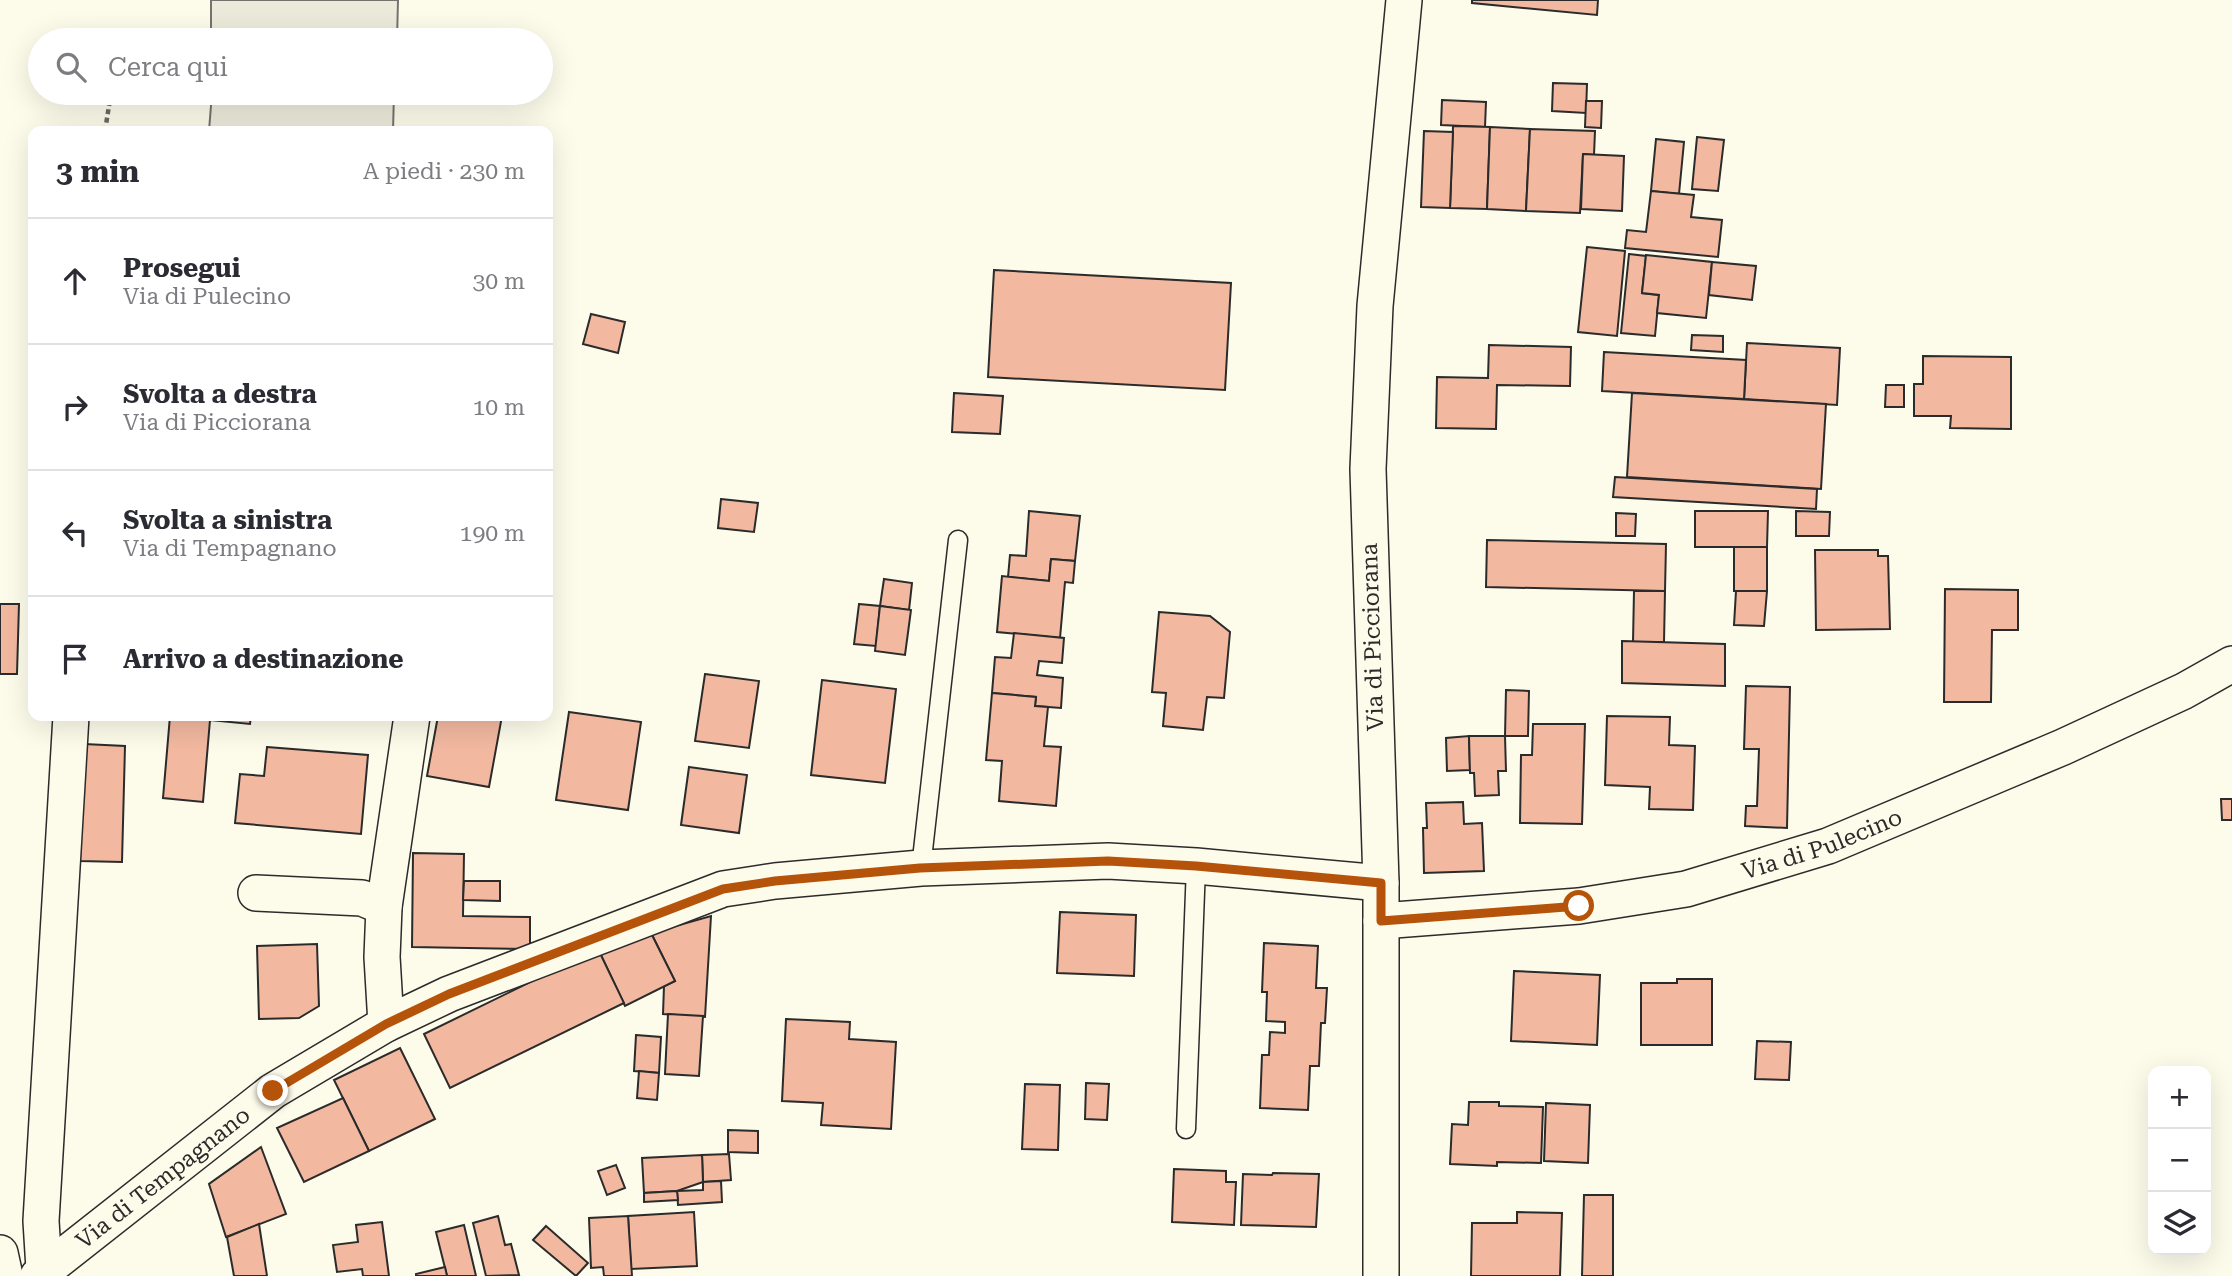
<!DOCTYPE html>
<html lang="it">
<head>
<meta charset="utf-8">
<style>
  :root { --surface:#fff; --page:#f2f2f3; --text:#2b2b33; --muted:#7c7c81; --line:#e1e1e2 }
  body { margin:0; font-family:"Roboto Serif",serif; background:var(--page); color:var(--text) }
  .controls { position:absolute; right:21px; bottom:21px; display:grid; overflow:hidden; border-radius:14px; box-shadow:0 7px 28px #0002 }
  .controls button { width:63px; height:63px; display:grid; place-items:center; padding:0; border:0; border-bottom:2px solid var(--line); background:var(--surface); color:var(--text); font:35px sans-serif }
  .stop { position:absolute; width:21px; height:21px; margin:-16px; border:5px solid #b45309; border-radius:50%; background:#fff }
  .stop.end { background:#b45309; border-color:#fff; box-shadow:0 2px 7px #0008 }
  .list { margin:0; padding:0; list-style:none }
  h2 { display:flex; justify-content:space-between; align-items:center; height:91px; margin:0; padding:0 28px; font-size:30px }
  h2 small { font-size:23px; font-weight:400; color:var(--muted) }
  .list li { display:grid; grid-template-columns:46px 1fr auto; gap:21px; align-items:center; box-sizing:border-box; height:126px; padding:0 28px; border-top:2px solid var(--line) }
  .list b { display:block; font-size:26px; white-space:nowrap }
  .list p { margin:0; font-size:23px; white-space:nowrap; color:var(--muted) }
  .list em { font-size:23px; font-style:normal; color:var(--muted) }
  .icon { flex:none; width:38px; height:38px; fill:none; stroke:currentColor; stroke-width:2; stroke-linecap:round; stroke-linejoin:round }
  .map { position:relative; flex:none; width:2232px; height:1276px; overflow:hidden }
  .search { position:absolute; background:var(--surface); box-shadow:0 7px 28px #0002; left:28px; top:28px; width:525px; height:77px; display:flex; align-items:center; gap:18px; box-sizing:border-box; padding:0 24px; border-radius:38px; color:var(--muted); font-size:26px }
  .panel { position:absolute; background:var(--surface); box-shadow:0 7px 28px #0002; left:28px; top:126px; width:525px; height:595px; border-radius:14px }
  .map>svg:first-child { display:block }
</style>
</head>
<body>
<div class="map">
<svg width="2232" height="1276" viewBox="0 0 2232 1276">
  <rect width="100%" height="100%" fill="#fdfbea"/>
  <g fill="#ecebdb" stroke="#74746e" stroke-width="2">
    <polygon points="211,0 398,0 397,40 211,40"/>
    <polygon points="212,93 394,93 393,131 209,131"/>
  </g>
  <g fill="#f2b8a0" stroke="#2b2b2b" stroke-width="2">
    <polygon points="1472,0 1598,0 1597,15 1472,3"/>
    <polygon points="1553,83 1587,84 1586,113 1552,111"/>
    <polygon points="1442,100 1486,102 1485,127 1441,125"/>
    <polygon points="1586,101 1602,101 1601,128 1585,127"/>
    <polygon points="1453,126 1490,127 1487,209 1450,208"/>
    <polygon points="1490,127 1530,129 1526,211 1487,209"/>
    <polygon points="1530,129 1595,131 1594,155 1583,154 1580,213 1526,211"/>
    <polygon points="1424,131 1453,132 1450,208 1421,207"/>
    <polygon points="1697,137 1724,140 1718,191 1692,189"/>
    <polygon points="1656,139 1684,142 1679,194 1651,191"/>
    <polygon points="1583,154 1624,156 1622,211 1581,209"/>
    <polygon points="1651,191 1694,195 1691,217 1722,220 1718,257 1625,248 1627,230 1646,232"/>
    <polygon points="1587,247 1625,251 1617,336 1578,332"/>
    <polygon points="1629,254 1646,256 1642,293 1659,295 1655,336 1621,333"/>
    <polygon points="1646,255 1712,262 1706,318 1657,313 1659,295 1642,293"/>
    <polygon points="1712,262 1756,266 1752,300 1709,295"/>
    <polygon points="994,270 1231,283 1225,390 988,377"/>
    <polygon points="591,314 625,322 618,353 583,344"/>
    <polygon points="1692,335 1723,336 1723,352 1691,350"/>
    <polygon points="1747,343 1840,348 1837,405 1744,399"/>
    <polygon points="1489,345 1571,347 1570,386 1497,385 1496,429 1436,428 1437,377 1488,378"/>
    <polygon points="1604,352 1746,360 1744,399 1602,391"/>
    <polygon points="1923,356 2011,357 2011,429 1950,428 1951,416 1914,416 1914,384 1923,384"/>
    <polygon points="1886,385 1904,385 1904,407 1885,407"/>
    <polygon points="954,393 1003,396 1000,434 952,432"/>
    <polygon points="1632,393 1826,404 1821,489 1627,477"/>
    <polygon points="1615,477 1817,489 1816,509 1613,497"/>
    <polygon points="721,499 758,503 754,532 718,528"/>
    <polygon points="1029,511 1080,516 1075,561 1051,559 1049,581 1008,577 1010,555 1026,556"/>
    <polygon points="1695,511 1768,511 1767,547 1695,547"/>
    <polygon points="1796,511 1830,512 1829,536 1796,536"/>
    <polygon points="1616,513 1636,514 1635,536 1616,536"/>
    <polygon points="1487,540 1666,544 1665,591 1486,587"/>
    <rect x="1734" y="547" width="33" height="44"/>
    <polygon points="1815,550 1878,550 1878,556 1888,556 1890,629 1816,630"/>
    <polygon points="1051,559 1075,561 1073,583 1065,582 1060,638 997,632 1002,576 1049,581"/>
    <polygon points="884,579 912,583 909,610 880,606"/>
    <polygon points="1945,589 2018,590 2018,630 1992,630 1991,702 1944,702"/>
    <polygon points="1634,591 1665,591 1664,642 1633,642"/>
    <polygon points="1736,591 1767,591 1764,626 1734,625"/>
    <polygon points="0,604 19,604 17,674 0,674"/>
    <polygon points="859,604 880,606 876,646 854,644"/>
    <polygon points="880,606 911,610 905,655 875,651"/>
    <polygon points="1159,612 1210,616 1230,632 1224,698 1207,697 1203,730 1163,726 1166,693 1152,692"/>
    <polygon points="1014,633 1064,638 1062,663 1039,661 1037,675 1063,678 1061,708 1035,706 1036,697 992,693 995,657 1011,658"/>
    <polygon points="1622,641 1725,644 1725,686 1622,683"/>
    <polygon points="705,674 759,681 749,748 695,741"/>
    <polygon points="822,680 896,689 885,783 811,775"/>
    <polygon points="1746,686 1790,687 1787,828 1745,826 1746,806 1757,806 1759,749 1744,749"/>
    <polygon points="1506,690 1529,691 1528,736 1505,736"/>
    <polygon points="992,693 1036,697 1035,706 1048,707 1044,746 1061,747 1056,806 999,801 1002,761 986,760"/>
    <polygon points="569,712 641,722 628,810 556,800"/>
    <polygon points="170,716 251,716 250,724 210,720 203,802 163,798"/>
    <polygon points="438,716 502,716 489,787 427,776"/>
    <polygon points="1607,716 1670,717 1669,745 1695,746 1693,810 1649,809 1650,787 1605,785"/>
    <polygon points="1533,724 1585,724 1582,824 1520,823 1521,755 1532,755"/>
    <polygon points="1469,736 1470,770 1447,771 1446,738"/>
    <polygon points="1469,736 1505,736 1506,771 1498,771 1499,795 1475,796 1474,773 1470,773"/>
    <polygon points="84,744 125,746 122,862 80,861"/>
    <polygon points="267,747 368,755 361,834 235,823 240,774 264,776"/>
    <polygon points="689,767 747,775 739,833 681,825"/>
    <polygon points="2221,799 2232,799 2232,820 2222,820"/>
    <polygon points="1463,802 1464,824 1482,823 1484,871 1424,873 1423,828 1427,828 1426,803"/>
    <polygon points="413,853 464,854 463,916 530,917 530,949 412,947"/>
    <polygon points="464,881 500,881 500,901 463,900"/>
    <polygon points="1060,912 1136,915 1134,976 1057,973"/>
    <polygon points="711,916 705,1017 663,1014 664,986 675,981 651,933"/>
    <polygon points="651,933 675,981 625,1006 598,949"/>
    <polygon points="1264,943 1318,946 1316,988 1327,988 1325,1023 1321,1023 1319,1066 1310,1066 1308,1110 1260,1108 1262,1055 1269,1055 1270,1032 1285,1033 1285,1022 1266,1021 1267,992 1262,992"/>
    <polygon points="317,944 319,1006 299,1018 259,1019 257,946"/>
    <polygon points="598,949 624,1003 450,1088 424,1034"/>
    <polygon points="1514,971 1600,975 1597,1045 1511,1041"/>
    <polygon points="1677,979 1712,979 1712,1045 1641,1045 1641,983 1677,983"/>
    <polygon points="668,1014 703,1016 699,1076 665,1074"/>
    <polygon points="786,1019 850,1022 849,1039 896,1042 891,1129 821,1125 823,1103 782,1101"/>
    <polygon points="636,1035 661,1037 659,1073 634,1071"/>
    <polygon points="1757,1041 1791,1042 1789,1080 1755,1079"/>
    <polygon points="400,1048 435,1119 369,1151 334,1080"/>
    <polygon points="639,1071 659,1073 657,1100 637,1098"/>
    <polygon points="1086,1083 1109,1084 1107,1120 1085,1119"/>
    <polygon points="1025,1084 1060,1085 1058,1150 1022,1149"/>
    <polygon points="343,1098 369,1151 304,1182 277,1128"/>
    <polygon points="1469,1102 1499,1102 1499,1106 1543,1107 1541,1163 1497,1162 1497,1166 1450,1164 1452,1124 1468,1125"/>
    <polygon points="1546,1103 1590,1105 1588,1163 1544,1161"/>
    <polygon points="728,1130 758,1131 758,1153 728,1152"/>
    <polygon points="261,1147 286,1214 226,1237 209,1184"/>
    <polygon points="729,1154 731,1180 703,1182 702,1155"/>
    <polygon points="702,1155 703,1182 677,1191 644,1193 642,1158"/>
    <polygon points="616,1165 625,1188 607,1195 598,1171"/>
    <polygon points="1174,1169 1226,1171 1226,1182 1236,1182 1234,1225 1172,1222"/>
    <polygon points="1273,1173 1319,1174 1316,1227 1241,1225 1243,1174 1272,1175"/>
    <polygon points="721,1181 722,1202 678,1205 677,1191 703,1190 703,1182"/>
    <polygon points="677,1191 678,1200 644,1202 644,1193"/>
    <polygon points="1584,1195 1613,1195 1613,1276 1582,1276"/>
    <polygon points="694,1212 697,1266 631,1269 628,1216"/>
    <polygon points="1517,1212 1562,1213 1560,1276 1471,1276 1472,1223 1517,1223"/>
    <polygon points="498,1216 505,1245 511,1244 519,1275 486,1276 473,1223"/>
    <polygon points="628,1216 632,1276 604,1276 603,1267 591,1268 589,1218"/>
    <polygon points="382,1222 389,1276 363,1276 362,1269 337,1272 333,1245 358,1242 356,1225"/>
    <polygon points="259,1224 267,1276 234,1276 227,1237"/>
    <polygon points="464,1225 476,1276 447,1276 436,1232"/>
    <polygon points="546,1226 588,1263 576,1276 533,1240"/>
    <polygon points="445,1267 447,1276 416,1276 416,1274"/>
  </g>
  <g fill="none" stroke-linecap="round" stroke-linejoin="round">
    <defs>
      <g id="lane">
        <polyline points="921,868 958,540"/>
        <polyline points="1186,1129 1196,866"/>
      </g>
      <g id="street">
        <polyline points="256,893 362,898 384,907"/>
        <path id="s1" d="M 1381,921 L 1579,906 L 1686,889 L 1828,846 L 2063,747 L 2184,691 L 2232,664"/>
        <polyline points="386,1024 382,957 384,907 412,716"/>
        <polyline points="0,1253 5,1276"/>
        <polyline points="44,1269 41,1221 71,716"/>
        <path id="s2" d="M 38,1276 L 273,1091 L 386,1024 L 449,994 L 723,889 L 775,881 L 921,868 L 1108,861 L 1196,866 L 1381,883"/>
        <polyline points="1381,1276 1381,883 1368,469 1375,306 1404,0"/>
      </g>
    </defs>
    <use href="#lane" stroke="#2b2b2b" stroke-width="21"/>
    <use href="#street" stroke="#2b2b2b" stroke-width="38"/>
    <polyline stroke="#6a6964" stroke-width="4.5" stroke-dasharray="5 3.5" stroke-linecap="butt" points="105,131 111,93"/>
    <use href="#lane" stroke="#fdfbea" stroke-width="18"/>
    <use href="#street" stroke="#fdfbea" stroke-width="35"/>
  </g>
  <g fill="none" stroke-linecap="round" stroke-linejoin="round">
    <polyline stroke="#b45309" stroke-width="9" points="273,1091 386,1024 449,994 723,889 775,881 920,868 1108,861 1196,866 1381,883 1381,921 1579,906"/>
  </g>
  <g text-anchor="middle" stroke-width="5" stroke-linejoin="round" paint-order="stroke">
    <g font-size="23" fill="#2b2b2b" stroke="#fdfbea">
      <text transform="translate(1372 637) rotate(-92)" y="8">Via di Picciorana</text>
      <text dy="8" stroke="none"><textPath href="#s1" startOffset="450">Via di Pulecino</textPath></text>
      <text dy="8" stroke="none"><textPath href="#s2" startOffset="159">Via di Tempagnano</textPath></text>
    </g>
  </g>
</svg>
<div class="controls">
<button>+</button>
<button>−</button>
<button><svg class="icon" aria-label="layers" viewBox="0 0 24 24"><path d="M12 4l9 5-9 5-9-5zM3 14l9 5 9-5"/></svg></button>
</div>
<div class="stop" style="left:1579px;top:906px"></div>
<div class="stop end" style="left:273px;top:1091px"></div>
<div class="search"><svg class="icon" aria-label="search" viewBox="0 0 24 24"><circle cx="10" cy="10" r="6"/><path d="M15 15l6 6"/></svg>Cerca qui</div>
<section class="panel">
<h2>3 min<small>A piedi · 230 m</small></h2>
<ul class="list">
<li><svg class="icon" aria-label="ahead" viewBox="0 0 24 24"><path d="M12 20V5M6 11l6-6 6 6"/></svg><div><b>Prosegui</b><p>Via di Pulecino</p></div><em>30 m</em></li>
<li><svg class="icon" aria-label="right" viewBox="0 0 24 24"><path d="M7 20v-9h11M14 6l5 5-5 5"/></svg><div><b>Svolta a destra</b><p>Via di Picciorana</p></div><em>10 m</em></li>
<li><svg class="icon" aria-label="left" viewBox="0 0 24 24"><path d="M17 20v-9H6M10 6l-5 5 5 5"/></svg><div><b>Svolta a sinistra</b><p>Via di Tempagnano</p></div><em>190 m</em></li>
<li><svg class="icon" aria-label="arrive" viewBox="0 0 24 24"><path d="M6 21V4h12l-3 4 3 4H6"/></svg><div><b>Arrivo a destinazione</b></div></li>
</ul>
</section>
</div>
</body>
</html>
